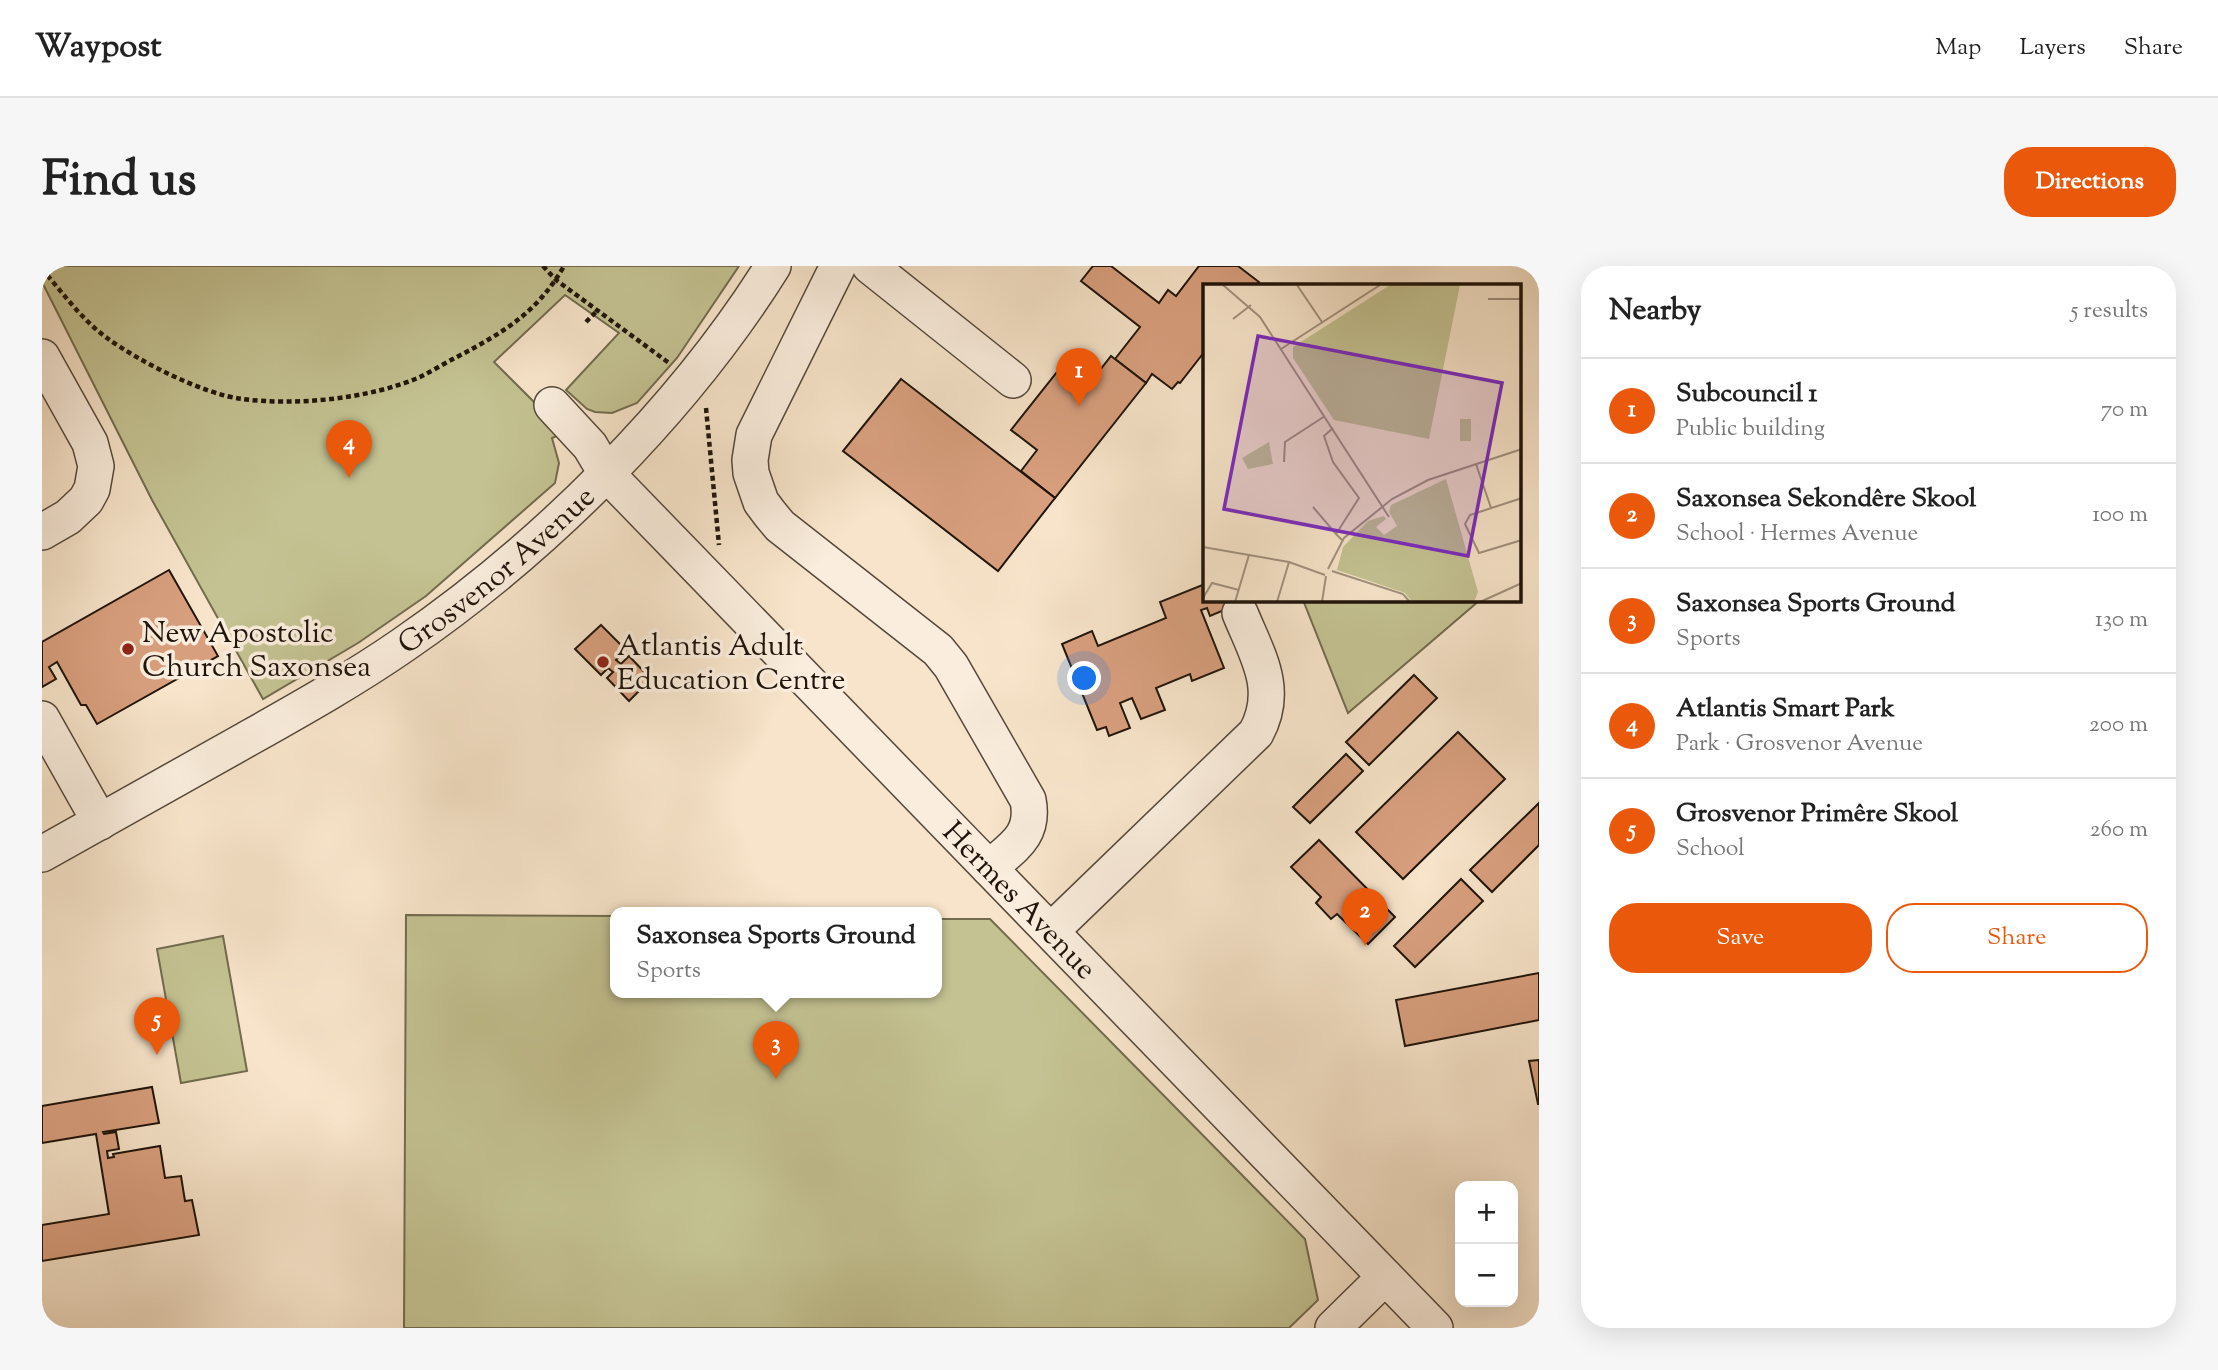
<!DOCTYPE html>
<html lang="en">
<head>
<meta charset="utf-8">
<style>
  :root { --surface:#fff; --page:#f6f6f6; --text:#222; --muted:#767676; --line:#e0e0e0; --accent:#ea580c }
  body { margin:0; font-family:"Sorts Mill Goudy",serif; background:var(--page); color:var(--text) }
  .controls { position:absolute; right:21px; bottom:21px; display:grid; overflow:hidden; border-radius:14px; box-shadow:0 7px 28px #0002 }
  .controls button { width:63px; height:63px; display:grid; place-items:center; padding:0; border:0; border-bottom:2px solid var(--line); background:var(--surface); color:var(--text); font:35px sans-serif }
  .you { position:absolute; left:1043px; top:413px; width:24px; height:24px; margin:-18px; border:5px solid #fff; border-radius:50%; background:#1a73e8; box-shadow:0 0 0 10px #1a73e833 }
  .badge { display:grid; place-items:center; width:46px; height:46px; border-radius:50%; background:var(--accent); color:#fff; font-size:23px; font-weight:700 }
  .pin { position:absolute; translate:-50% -58px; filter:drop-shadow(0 2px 4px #0008) }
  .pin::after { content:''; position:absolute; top:37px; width:24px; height:21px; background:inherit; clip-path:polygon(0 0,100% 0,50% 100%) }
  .popup { position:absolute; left:568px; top:641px; width:332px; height:91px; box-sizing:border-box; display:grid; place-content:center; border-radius:14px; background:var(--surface); filter:drop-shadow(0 2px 5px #0005); font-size:23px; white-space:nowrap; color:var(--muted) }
  .popup b { font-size:26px; color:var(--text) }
  .popup::after { content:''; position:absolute; left:50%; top:100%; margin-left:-14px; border:14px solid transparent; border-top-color:var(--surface) }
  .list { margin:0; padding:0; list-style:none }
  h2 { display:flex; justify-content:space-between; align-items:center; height:91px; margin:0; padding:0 28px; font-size:30px }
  h2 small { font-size:23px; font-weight:400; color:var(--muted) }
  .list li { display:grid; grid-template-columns:46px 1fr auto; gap:21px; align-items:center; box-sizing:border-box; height:105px; padding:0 28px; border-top:2px solid var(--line) }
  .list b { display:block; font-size:26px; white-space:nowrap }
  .list p { margin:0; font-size:23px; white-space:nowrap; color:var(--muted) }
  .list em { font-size:23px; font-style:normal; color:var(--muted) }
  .actions { display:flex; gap:14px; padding:21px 28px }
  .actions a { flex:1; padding:16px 0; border:2px solid var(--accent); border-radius:28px; text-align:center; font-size:24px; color:var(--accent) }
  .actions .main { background:var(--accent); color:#fff }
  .map { position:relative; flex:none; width:1497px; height:1062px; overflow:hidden; border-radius:28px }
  header { display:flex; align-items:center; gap:42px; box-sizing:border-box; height:98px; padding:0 35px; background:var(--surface); border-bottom:2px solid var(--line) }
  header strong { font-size:33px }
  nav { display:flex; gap:38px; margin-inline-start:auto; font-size:24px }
  .intro { display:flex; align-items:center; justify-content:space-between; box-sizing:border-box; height:168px; padding:0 42px }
  h1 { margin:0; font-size:49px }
  .button { padding:18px 32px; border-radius:28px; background:var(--accent); color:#fff; font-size:24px; font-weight:700 }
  main { display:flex; gap:42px; padding:0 42px }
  aside { flex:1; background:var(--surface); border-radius:28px; box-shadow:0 7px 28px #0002 }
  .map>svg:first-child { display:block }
</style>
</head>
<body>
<header>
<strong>Waypost</strong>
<nav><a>Map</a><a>Layers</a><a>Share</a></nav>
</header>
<div class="intro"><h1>Find us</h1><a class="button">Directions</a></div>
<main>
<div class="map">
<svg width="1497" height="1062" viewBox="0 0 1497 1062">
  <rect width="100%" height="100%" fill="#f7e4ca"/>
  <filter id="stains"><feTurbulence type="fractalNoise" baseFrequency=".00286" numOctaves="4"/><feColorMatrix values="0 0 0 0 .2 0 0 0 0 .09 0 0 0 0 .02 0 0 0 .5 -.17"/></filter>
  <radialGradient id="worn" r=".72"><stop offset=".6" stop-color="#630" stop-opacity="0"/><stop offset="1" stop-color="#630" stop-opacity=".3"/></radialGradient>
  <g fill="#c4c292" stroke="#726b4e" stroke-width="2">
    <polygon points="0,0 697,0 635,92 595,137 570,147 553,146 545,143 524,124 577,67 523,29 452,96 503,147 519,168 510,172 517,197 513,217 384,330 316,377 221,433 110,234 0,16"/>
    <polygon points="1261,334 1438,334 1306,447"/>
    <polygon points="364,649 573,650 573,727 895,727 895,653 948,653 1263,973 1276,1034 1247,1062 362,1062"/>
    <polygon points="181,670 205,805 139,817 115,683"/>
  </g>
  <g fill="#d89f7e" stroke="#1f140b" stroke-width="2">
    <polygon points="1051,0 1069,0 1117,37 1126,24 1134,30 1157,0 1196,0 1217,16 1214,19 1163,19 1163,85 1138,117 1136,116 1130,123 1110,108 1104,117 1073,93 1098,61 1039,15"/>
    <polygon points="1069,90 1104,117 1013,232 979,205 995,184 969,164 1023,96 1036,106 1038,103 1051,113"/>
    <polygon points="859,113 1013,232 956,305 801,185"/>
    <polygon points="127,304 176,390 55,458 44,439 39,439 15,396 7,401 14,413 0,421 0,376"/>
    <polygon points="1163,318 1163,334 1206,334 1168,350 1165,342 1159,344 1182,402 1150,415 1148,408 1114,422 1123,444 1099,453 1090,432 1078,437 1088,462 1067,470 1064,461 1055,464 1020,378 1050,365 1056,380 1124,352 1118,336"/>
    <polygon points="559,359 584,384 574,394 579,398 587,390 609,413 587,435 565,412 571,406 566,402 559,409 533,383"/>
    <polygon points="1372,409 1395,432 1327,499 1304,476"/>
    <polygon points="1416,466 1463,513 1361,613 1314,566"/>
    <polygon points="1304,488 1321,505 1268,557 1251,541"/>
    <polygon points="1497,537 1497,579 1450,626 1428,604"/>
    <polygon points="1277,574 1353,651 1326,678 1295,648 1289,653 1274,637 1279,631 1249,601"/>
    <polygon points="1419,613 1441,635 1373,701 1352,680"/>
    <polygon points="1497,707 1497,754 1363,780 1354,734"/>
    <polygon points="1497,794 1497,838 1496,838 1487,795"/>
    <polygon points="110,821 117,857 61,866 62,868 74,866 77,883 65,885 66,892 72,891 71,888 118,880 123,912 139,910 143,935 150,934 157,969 0,995 0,959 67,948 54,868 0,877 0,840"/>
  </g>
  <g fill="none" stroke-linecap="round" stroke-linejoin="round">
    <defs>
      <g id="minor">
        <path d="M 796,0 L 712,169 L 708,194 L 709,207 L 719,236 L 728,248 L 738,260 L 896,384 L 909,400 L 986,534 C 993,570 971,581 947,602"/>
        <polyline points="828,0 971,114"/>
        <polyline points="0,91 48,177 54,200 50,223 44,234 26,251 0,266"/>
        <path id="s1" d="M 510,139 L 548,180 L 564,207 L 1393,1062"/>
        <polyline points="0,453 58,556"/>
        <path id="s2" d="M 0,588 C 66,551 132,514 198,477 C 253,446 309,415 361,379 C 501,283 641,144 731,0"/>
        <path d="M 1009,665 L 1214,467 C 1238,423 1215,389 1198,347"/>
        <polyline points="1291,1062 1343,1011"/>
      </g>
    </defs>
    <use href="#minor" stroke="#55483b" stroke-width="38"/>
    <g stroke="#1f140b" stroke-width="4.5" stroke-dasharray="5 3.5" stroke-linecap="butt">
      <polyline points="501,0 514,14 627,97"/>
      <path d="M 0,3 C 20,26 40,54 65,72 C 98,96 161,128 200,133 C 255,140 327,133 378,111 C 390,105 403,97 415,91 C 462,66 495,47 522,0"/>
      <polyline points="544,56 555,45"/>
      <polyline points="664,142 677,279"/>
    </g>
    <use href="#minor" stroke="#faeddd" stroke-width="35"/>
  </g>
  <g fill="#8f2418" stroke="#faeddd" stroke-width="2.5">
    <circle cx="86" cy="383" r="7"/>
    <circle cx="561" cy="396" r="7"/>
  </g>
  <g text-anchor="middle" stroke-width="7" stroke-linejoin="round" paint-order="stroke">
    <g font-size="30" fill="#1f140b" stroke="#faeddd">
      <text dy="10" stroke="none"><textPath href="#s2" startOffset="537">Grosvenor Avenue</textPath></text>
      <text dy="10" stroke="none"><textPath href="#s1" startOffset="682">Hermes Avenue</textPath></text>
    </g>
    <g font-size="30" fill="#1f140b" stroke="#faeddd" text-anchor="start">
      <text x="100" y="376">New Apostolic<tspan x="100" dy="34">Church Saxonsea</tspan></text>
      <text x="575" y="389">Atlantis Adult<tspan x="575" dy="34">Education Centre</tspan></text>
    </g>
  </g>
  <g transform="translate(1161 18)">
    <rect width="318" height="318" fill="#f7e4ca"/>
    <path d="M 187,1 L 257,1 L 226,155 L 131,136 L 90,74 L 90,63 ZM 257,135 L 268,135 L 268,157 L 257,157 ZM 66,158 L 70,180 L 45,185 L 39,174 ZM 243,195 L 275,308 L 271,318 L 209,318 L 202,309 L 134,286 L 140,263 L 165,237 L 181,232 L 183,235 L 173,243 L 181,251 L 194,242 L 186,228 L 188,221 Z" fill="#c4c292"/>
    <path fill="none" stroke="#a1917e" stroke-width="2" d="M 20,1 L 57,33 L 186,233M 94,1 L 119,38M 285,15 L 319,15M 30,35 L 48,21M 78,65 L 177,1M 130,144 L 121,152 L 130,178 L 156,214 L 133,250 L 139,256M 81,178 L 82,158 L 122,132M 273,180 L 288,224M 319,214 L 267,231 L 262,240 L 276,269 L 319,256M 110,223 L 133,250M 0,263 L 86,278 L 122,291M 125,285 L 141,254 L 189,215 L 225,196 L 319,165M 129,287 L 200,310 L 207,318M 0,314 L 9,299 L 36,306M 32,318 L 46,271M 74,318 L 86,278M 119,318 L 123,292M 277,318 L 319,299"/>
    <path fill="#7b2cbf" fill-opacity="0.15" stroke="#7b2cbf" stroke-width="3.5" d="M 55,52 L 299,99 L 265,272 L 21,225 Z"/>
    <rect width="318" height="318" fill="none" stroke="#1f140b" stroke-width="3.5"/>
  </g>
  <rect width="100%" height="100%" filter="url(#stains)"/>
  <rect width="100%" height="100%" fill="url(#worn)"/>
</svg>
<div class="controls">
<button>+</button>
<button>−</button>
</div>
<div class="you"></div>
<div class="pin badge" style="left:1037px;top:140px">1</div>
<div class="pin badge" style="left:1323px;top:680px">2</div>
<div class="pin badge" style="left:734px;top:813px">3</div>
<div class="popup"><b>Saxonsea Sports Ground</b>Sports</div>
<div class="pin badge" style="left:307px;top:212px">4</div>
<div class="pin badge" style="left:115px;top:789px">5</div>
</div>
<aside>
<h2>Nearby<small>5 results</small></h2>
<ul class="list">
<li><span class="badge">1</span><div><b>Subcouncil 1</b><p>Public building</p></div><em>70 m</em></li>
<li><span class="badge">2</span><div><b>Saxonsea Sekondêre Skool</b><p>School · Hermes Avenue</p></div><em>100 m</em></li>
<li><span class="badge">3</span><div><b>Saxonsea Sports Ground</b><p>Sports</p></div><em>130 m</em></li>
<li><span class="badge">4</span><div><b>Atlantis Smart Park</b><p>Park · Grosvenor Avenue</p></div><em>200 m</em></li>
<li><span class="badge">5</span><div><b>Grosvenor Primêre Skool</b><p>School</p></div><em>260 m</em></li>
</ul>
<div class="actions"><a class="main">Save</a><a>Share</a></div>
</aside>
</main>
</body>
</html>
